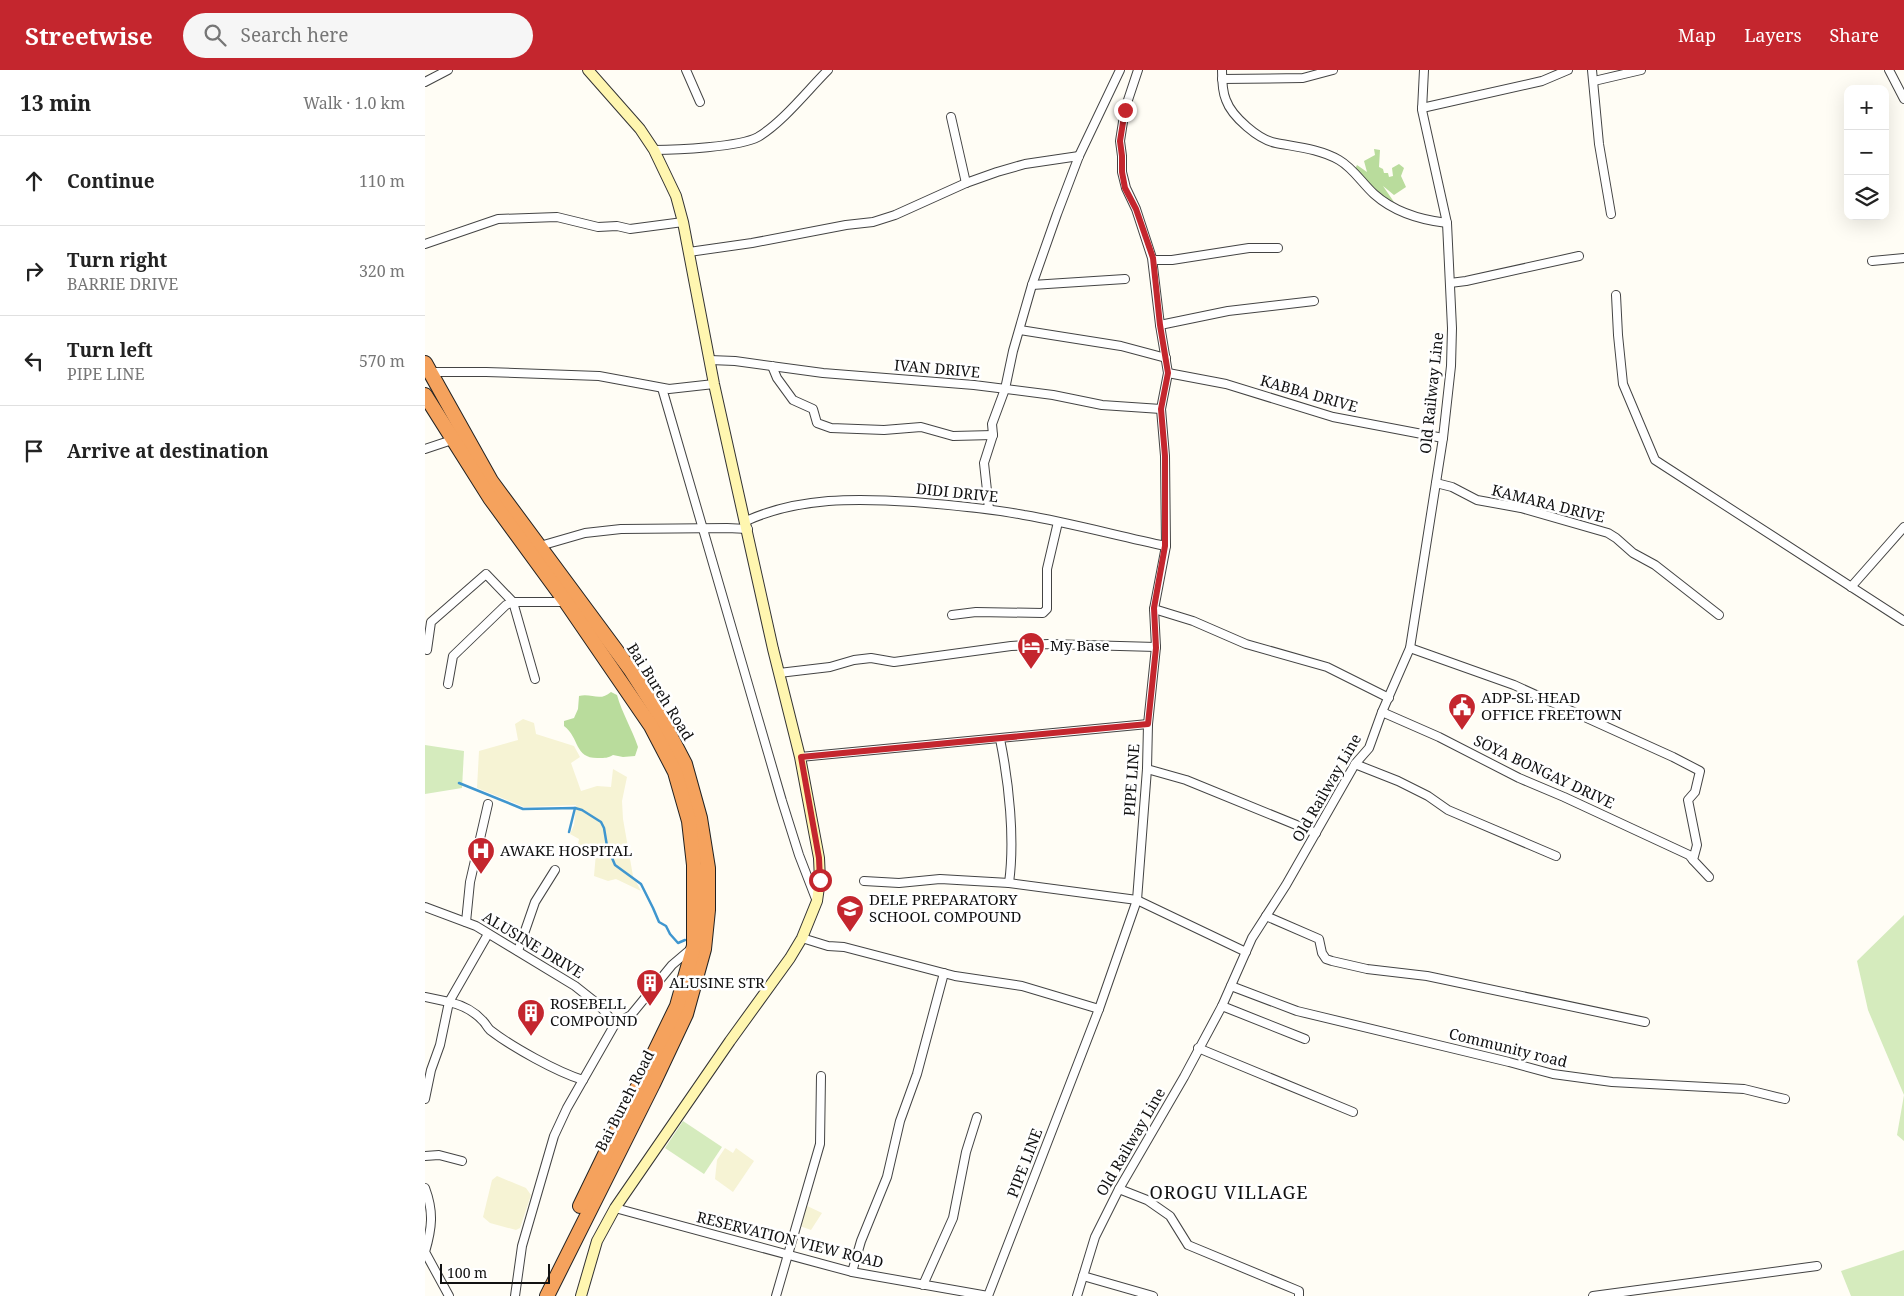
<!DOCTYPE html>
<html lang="en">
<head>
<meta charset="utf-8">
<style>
  :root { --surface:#fff; --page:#f6f6f6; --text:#222; --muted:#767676; --line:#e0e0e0; --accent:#c4262e }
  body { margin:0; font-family:"Noto Serif",serif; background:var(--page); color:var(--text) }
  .controls { position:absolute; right:15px; top:15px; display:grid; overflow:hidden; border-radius:10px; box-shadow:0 5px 20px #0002 }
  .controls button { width:45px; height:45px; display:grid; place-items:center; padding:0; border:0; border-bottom:1px solid var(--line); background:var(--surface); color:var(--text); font:25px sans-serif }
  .scale { position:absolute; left:15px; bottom:12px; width:110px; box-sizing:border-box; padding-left:5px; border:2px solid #111; border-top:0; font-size:14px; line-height:18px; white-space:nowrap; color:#111; -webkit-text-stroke:4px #fff; paint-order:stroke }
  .stop { position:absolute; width:15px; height:15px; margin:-11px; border:4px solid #c4262e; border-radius:50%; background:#fff }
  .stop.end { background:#c4262e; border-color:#fff; box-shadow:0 1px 5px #0008 }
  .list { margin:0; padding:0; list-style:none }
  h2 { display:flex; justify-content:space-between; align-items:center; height:65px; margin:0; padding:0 20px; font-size:21px }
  h2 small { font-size:16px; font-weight:400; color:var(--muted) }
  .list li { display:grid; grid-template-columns:32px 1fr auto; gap:15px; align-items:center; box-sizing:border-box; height:90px; padding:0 20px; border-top:1px solid var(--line) }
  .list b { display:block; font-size:19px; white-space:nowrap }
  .list p { margin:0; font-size:16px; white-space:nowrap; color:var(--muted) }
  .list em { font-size:16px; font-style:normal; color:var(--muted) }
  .icon { flex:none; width:28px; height:28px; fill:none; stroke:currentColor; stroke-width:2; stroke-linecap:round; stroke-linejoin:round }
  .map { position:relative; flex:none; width:1479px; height:1226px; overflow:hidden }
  header { display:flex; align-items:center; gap:30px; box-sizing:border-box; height:70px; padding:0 25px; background:var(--accent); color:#fff }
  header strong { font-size:24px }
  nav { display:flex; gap:28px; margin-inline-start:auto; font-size:18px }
  .search { width:350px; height:45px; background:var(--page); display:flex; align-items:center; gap:12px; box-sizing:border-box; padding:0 18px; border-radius:28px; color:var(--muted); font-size:19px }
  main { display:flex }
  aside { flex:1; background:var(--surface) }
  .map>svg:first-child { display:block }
</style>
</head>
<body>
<header>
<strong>Streetwise</strong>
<div class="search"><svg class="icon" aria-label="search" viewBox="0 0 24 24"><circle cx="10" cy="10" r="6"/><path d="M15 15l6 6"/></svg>Search here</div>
<nav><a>Map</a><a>Layers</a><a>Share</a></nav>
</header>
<main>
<aside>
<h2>13 min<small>Walk · 1.0 km</small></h2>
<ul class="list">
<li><svg class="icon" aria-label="ahead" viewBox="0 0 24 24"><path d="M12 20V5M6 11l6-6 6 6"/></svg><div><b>Continue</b></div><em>110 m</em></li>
<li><svg class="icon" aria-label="right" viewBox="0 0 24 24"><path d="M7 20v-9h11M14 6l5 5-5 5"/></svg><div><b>Turn right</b><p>BARRIE DRIVE</p></div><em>320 m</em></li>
<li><svg class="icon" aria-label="left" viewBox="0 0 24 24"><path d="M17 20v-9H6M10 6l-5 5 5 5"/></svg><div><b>Turn left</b><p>PIPE LINE</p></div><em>570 m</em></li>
<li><svg class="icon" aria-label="arrive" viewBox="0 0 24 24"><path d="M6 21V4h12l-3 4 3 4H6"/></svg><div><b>Arrive at destination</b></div></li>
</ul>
</aside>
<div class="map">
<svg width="1479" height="1226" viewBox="0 0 1479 1226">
  <rect width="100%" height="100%" fill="#fffdf5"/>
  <g fill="#f6f3d4">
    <polygon points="98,649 109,653 111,664 149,676 155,687 146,693 156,721 172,716 186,717 188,699 202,707 197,731 198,749 208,806 216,821 191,809 183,811 169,806 171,783 153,775 154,769 145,764 149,755 151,735 99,737 52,718 54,681 93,670 90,654"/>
    <polygon points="300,1078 308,1083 311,1078 329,1091 308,1122 290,1109 292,1090"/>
    <polygon points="72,1106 101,1118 106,1125 95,1158 91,1160 65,1153 58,1147 67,1110"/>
    <polygon points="378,1134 397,1143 386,1160 372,1155"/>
  </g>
  <g fill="#d5ebbd">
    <polygon points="0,675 39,681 37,718 0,724"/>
    <polygon points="1479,845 1479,1071 1472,1065 1479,1025 1443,940 1432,891"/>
    <polygon points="258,1051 297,1077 279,1104 240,1078"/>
    <polygon points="1479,1180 1479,1226 1426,1226 1416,1201"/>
  </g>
  <g fill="#b9dc9c">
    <polygon points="949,79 955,80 954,97 958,99 959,103 963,103 964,107 968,106 967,98 974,94 979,98 976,106 981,117 969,125 958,116 969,132 952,124 930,99 932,95 942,102 939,91 950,85"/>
    <path d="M 186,622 L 192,625 C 197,643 207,659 213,677 L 210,686 L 198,687 L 188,685 C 183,688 180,688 174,688 C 149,689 155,668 139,656 L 139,651 L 149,648 L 153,639 L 154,626 C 167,623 175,632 186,622 Z"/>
  </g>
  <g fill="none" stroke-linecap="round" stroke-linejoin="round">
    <g stroke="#3f96cf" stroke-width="2.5">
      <polyline points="34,713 98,739 150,738 157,740 176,752 179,758 182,776 190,795 216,814 228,838 234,852 241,856 245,864 253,873 260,870"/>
      <polyline points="144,762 150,738"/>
    </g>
    <defs>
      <g id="street">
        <polyline points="261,0 275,32"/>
        <path d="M 797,0 C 797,9 797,21 801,30 C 807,47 834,70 851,73 C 872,77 895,79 914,90 C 928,98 937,113 949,124 C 969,142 996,150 1022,153"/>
        <polyline points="1167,0 1174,74 1186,144"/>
        <polyline points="1464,0 1479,29"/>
        <polyline points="797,9 878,8 908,0"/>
        <polyline points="1169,11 1216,0"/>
        <polyline points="0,12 23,0"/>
        <polyline points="997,38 1117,11 1143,0"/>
        <polyline points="526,47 541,113"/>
        <path d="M 229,80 C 251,80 315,77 333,67 C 358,52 382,21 403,0"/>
        <polyline points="0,174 73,149 132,147 173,157 192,156 205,159 258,152"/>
        <polyline points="264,182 327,173 421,155 448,152 470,145 541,113 572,102 600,94 654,86"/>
        <polyline points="728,190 747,190 824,178 853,178"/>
        <polyline points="1447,191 1479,188"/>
        <polyline points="1025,213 1041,211 1154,186"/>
        <polyline points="607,215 700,209"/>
        <polyline points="1191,225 1193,265 1198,314 1230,390 1479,551"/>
        <polyline points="735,255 803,241 889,231"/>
        <polyline points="595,260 696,276 741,288"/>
        <polyline points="285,290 310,291 398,303 549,315 628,325 677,335 736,339"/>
        <polyline points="347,296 352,308 368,330 388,339 392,353 406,358 459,360 496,357 528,366 568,365"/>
        <polyline points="3,302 61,302 174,306 244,319 289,314"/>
        <polyline points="743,303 801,314 908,347 1018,368"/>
        <polyline points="237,318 357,731 374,785 391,829"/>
        <polyline points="0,379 27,370"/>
        <polyline points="1011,413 1027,417 1052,430 1096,438 1183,463 1191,468 1208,483 1230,495 1294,545"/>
        <polyline points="564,439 559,393 568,365 567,354 580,319 588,281 607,215 632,144 654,86 695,0"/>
        <path d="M 321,451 C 374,427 432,428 489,432 C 526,435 563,438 599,445 C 646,453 693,466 741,476"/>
        <polyline points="115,476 160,463 196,459 302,458 323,459"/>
        <polyline points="1426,517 1479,457"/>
        <polyline points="729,539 768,551 821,574 902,597 964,628"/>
        <polyline points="527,545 551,542 618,543 622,539 622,499 633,452"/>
        <polyline points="985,578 1089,615 1248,687 1275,701 1270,722 1263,730 1272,775 1268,790 1284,807"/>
        <polyline points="2,580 6,552 61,504 88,532 110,609"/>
        <polyline points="354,603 405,597 429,590 446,588 469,592 586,576 623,574 731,577"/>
        <polyline points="23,614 28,586 81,535 88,532 141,532"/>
        <polyline points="957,642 1014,667 1094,708 1139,727 1264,785 1268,790"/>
        <path d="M 575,669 C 584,713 590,769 584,813"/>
        <polyline points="375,687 723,654"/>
        <polyline points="930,694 973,711 1003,726 1023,740 1131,786"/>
        <polyline points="722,699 761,710 891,763"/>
        <polyline points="439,811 474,813 515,809 584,813 712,830 821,882"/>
        <polyline points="0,837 51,856 150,916 174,935 190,954"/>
        <polyline points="841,846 894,869 897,883 901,889 907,891 942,899 1002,906 1220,952"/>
        <polyline points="41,852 45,812 63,734"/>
        <path d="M 63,864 L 24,932 C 37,935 49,941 58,951 C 61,954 62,957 65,960 C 87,977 132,1002 158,1010 L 190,954 L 206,945 L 247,895 L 267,878"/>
        <polyline points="377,868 403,876 419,877 530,906 597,916 674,939"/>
        <polyline points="93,881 110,832 130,800"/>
        <polyline points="806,916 872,941 1084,992 1128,1004 1187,1012 1319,1019 1360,1029"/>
        <polyline points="0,927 24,932 15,975 6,1000 0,1029"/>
        <polyline points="797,936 880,969"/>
        <polyline points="773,978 928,1042"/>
        <polyline points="0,1086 14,1085 37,1091"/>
        <path d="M 0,1118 C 9,1142 7,1158 0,1182 L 24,1226"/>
        <polyline points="694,1119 722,1130 745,1146 763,1175 874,1221 874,1226"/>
        <polyline points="190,1138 427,1202 563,1226"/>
        <polyline points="427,1202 436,1171 462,1107 475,1051 492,1004 519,903"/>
        <polyline points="658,1206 728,1226"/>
        <polyline points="498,1215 528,1148 541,1082 552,1047"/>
        <polyline points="90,1226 97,1176 129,1066 142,1038 158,1010"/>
        <polyline points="351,1226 395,1074 396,1006"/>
        <polyline points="563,1226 674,939 712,830 722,699 723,654 731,577 729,539 741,476 740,386 736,339 743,303 735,255 727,188 711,139 701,118 697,102 697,86 695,71 700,39 713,0"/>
        <polyline points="652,1226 670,1167 694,1119 759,1007 797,936 827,868 861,815 930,694 944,678 957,642 985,578 1018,368 1026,296 1027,258 1022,153 997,40 999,0"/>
        <polyline points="1168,1226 1392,1196"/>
      </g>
      <polyline id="secondary" points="156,1226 172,1171 190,1138 305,971 365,888 377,868 392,831 395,810 394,788 375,687 348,579 289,314 258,152 251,126 229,80 215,59 163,0"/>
      <g id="highway">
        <polyline points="0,293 66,411 205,599 235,646 260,694 275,748 283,798 283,840 279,879 261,944 228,1014 122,1226"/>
        <polyline points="0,325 65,428 141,532 226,656 250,702 264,751 269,795 269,876 252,936 155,1136"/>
      </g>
    </defs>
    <use href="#street" stroke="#444" stroke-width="10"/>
    <use href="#secondary" stroke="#333" stroke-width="12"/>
    <use href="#highway" stroke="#222" stroke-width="16"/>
    <use href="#street" stroke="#fff" stroke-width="8"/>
    <use href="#secondary" stroke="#fff6b0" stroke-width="10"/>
    <use href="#highway" stroke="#f5a25d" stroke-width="14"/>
  </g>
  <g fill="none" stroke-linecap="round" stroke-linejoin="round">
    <polyline stroke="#c4262e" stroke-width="6" points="395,810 394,788 376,687 723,654 731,578 729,538 740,476 740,386 736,339 743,303 735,255 728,188 711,139 700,118 697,102 697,86 695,71 700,40"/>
  </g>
  <defs>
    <symbol id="hotel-pin" viewBox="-11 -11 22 30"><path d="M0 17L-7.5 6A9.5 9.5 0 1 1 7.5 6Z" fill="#c4262e" stroke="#fff"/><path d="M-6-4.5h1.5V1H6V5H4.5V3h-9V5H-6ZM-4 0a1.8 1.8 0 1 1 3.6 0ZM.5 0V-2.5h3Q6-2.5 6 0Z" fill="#fff"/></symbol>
    <symbol id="civic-pin" viewBox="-11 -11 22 30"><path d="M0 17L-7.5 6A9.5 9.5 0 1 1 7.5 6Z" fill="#c4262e" stroke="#fff"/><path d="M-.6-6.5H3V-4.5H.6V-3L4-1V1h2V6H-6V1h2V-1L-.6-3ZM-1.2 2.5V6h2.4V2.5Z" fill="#fff"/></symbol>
    <symbol id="hospital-pin" viewBox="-11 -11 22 30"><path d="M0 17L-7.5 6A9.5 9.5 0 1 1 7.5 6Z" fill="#c4262e" stroke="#fff"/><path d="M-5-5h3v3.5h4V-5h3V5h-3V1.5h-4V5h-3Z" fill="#fff"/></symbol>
    <symbol id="school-pin" viewBox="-11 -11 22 30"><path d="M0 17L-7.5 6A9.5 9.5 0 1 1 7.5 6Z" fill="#c4262e" stroke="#fff"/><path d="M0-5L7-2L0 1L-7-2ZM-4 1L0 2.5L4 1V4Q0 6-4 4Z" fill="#fff"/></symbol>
    <symbol id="building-pin" viewBox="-11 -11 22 30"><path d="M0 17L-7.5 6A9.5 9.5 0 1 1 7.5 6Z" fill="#c4262e" stroke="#fff"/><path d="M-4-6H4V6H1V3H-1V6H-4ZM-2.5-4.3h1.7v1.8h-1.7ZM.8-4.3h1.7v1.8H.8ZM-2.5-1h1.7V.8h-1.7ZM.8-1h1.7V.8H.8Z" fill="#fff"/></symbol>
  </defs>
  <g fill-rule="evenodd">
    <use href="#hotel-pin" x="590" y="560" width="32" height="43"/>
    <use href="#civic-pin" x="1021" y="621" width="32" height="43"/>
    <use href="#hospital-pin" x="40" y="765" width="32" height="43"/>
    <use href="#school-pin" x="409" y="823" width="32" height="43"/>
    <use href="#building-pin" x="209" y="897" width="32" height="43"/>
    <use href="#building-pin" x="90" y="927" width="32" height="43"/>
  </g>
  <g text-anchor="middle" stroke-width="5" stroke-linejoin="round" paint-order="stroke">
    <g font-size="15" fill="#111" stroke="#fff">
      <text transform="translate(512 299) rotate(5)" y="5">IVAN DRIVE</text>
      <text transform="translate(1007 323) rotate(-84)" y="5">Old Railway Line</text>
      <text transform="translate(884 324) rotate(16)" y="5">KABBA DRIVE</text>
      <text transform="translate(532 423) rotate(6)" y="5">DIDI DRIVE</text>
      <text transform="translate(1123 434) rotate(14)" y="5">KAMARA DRIVE</text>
      <text transform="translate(235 622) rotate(58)" y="5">Bai Bureh Road</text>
      <text transform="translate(1119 702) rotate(25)" y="5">SOYA BONGAY DRIVE</text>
      <text transform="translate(707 710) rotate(-86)" y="5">PIPE LINE</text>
      <text transform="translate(902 718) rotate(-60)" y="5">Old Railway Line</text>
      <text transform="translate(108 875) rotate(31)" y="5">ALUSINE DRIVE</text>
      <text transform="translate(1083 978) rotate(14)" y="5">Community road</text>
      <text transform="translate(200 1031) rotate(-63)" y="5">Bai Bureh Road</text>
      <text transform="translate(706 1072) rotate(-60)" y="5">Old Railway Line</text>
      <text transform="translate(600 1093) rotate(-69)" y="5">PIPE LINE</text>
      <text transform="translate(365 1170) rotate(14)" y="5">RESERVATION VIEW ROAD</text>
    </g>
    <g font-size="15" fill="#111" stroke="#fff" text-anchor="start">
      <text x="625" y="581">My Base</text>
      <text x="1056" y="633">ADP-SL HEAD<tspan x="1056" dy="17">OFFICE FREETOWN</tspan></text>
      <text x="75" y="786">AWAKE HOSPITAL</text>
      <text x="444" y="835">DELE PREPARATORY<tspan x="444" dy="17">SCHOOL COMPOUND</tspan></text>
      <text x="244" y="918">ALUSINE STR</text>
      <text x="125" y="939">ROSEBELL<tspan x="125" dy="17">COMPOUND</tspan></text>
    </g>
    <g font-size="18" letter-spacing="1" fill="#111" stroke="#fff">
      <text x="804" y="1129">OROGU VILLAGE</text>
    </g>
  </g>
</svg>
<div class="controls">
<button>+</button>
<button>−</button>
<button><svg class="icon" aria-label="layers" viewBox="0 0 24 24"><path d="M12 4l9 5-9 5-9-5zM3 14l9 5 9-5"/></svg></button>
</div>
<div class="scale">100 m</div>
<div class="stop" style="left:395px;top:810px"></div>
<div class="stop end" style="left:700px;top:40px"></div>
</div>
</main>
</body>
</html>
